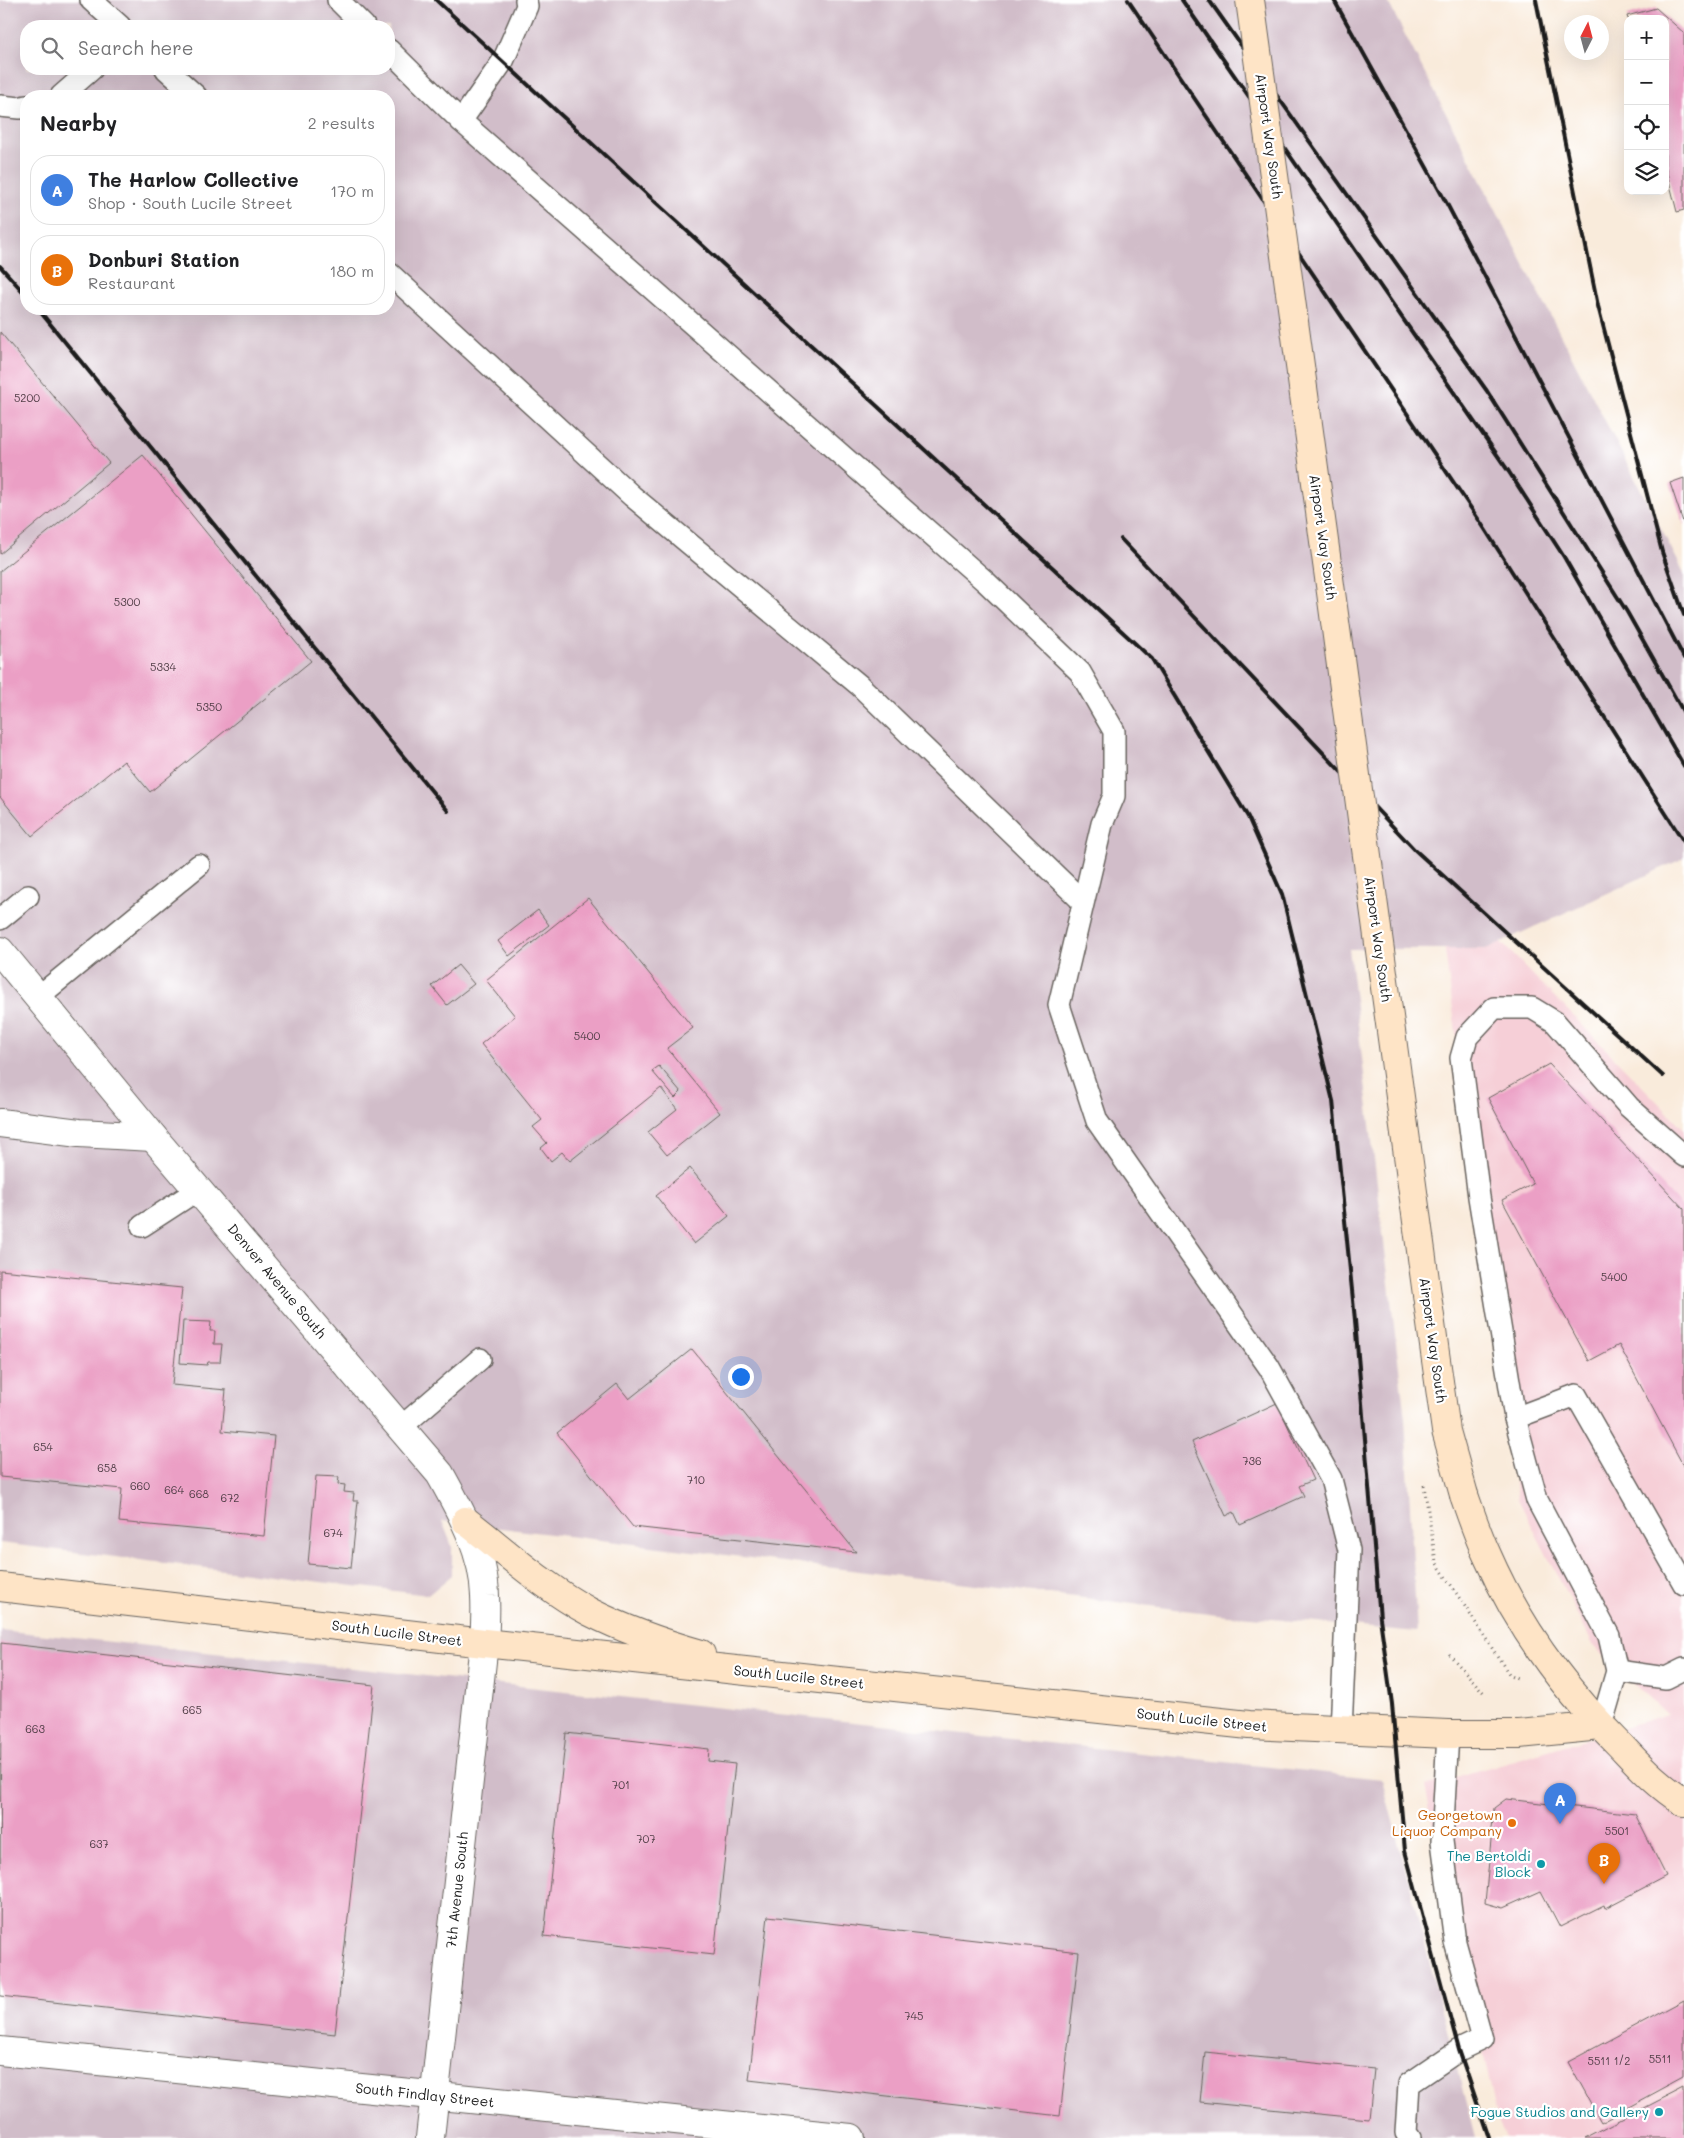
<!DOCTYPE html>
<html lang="en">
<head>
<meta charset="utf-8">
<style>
  :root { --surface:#fff; --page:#f2f2f2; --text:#202124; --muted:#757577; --line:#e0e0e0; --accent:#0b8043 }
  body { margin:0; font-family:Mali,sans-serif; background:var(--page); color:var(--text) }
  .controls { position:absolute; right:15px; top:15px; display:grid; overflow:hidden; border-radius:10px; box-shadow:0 5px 20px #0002 }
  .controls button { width:45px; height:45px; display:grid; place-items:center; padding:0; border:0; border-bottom:1px solid var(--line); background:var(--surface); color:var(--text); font:25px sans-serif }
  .compass { position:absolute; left:1564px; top:15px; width:45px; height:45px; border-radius:50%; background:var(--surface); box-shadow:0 5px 20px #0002; rotate:6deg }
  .you { position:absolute; left:740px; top:1376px; width:18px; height:18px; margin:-12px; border:4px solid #fff; border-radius:50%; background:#1a73e8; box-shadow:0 0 0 8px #1a73e833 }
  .badge { display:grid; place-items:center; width:32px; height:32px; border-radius:50%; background:var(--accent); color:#fff; font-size:16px; font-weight:700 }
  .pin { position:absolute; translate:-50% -41px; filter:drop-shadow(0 1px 2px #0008) }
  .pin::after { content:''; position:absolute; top:26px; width:18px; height:15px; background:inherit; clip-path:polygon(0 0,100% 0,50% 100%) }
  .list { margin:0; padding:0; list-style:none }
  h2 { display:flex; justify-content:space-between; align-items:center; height:65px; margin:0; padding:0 20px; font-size:21px }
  h2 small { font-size:16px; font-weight:400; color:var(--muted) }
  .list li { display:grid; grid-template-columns:32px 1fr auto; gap:15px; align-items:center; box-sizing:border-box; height:70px; margin:0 10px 10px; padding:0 10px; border:1px solid var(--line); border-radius:20px }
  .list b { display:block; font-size:19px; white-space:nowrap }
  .list p { margin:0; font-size:16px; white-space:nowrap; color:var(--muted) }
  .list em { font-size:16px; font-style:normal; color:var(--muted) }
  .icon { flex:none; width:28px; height:28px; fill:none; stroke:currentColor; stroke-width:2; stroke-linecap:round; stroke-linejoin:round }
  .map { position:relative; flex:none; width:1684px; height:2138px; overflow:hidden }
  .search { position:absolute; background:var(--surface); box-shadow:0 5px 20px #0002; left:20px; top:20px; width:375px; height:55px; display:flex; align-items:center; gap:12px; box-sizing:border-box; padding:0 18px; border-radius:20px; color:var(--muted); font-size:19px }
  .panel { position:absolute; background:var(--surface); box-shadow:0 5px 20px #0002; left:20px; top:90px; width:375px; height:225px; border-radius:20px }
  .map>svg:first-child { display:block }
</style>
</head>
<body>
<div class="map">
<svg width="1684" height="2138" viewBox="0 0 1684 2138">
  <rect width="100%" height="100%" fill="#fff"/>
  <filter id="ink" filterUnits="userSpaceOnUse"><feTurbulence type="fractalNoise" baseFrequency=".02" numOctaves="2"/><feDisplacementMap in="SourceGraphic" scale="10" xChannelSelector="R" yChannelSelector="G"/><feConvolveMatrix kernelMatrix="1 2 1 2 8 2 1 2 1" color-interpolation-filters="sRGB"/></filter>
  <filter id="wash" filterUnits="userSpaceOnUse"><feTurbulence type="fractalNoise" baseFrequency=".0096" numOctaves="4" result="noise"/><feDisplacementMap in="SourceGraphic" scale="20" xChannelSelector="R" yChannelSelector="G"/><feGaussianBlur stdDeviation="1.12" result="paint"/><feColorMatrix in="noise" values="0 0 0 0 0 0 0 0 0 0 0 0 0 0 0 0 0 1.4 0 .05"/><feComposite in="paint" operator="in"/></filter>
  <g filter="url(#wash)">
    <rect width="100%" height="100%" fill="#f9ebdb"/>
    <polygon fill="#f6cfd7" points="1435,875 1684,1129 1684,2138 1506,2138 1498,2121 1425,1786 1668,1715 1593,1645 1518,1499"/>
    <g fill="#d1bdc9" fill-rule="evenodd">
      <path d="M 0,0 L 1387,0 L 1684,573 L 1684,858 L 1486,949 L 1349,949 L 1405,1418 L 1417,1632 L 1217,1614 L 442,1521 L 452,1546 L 452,1575 L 428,1595 L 0,1543 ZM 26,26 L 389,26 L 389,69 L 26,69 ZM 26,96 L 389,96 L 389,309 L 26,309 Z"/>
      <polygon points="0,1630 1382,1779 1475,2138 0,2138"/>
    </g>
    <g id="blocks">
      <g fill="#eb9fc5" fill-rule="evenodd">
        <polygon points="1656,8 1684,33 1684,210 1677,212 1665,165 1665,19 1628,19 1627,16"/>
        <polygon points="0,332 109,463 0,554"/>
        <polygon points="143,455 311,661 150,792 124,761 32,836 0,797 0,571"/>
        <polygon points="1684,478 1684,525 1670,483"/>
        <path d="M 588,898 L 693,1028 L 667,1048 L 720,1113 L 667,1155 L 648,1132 L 677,1109 L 661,1088 L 570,1161 L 562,1152 L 551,1161 L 541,1148 L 547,1143 L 533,1127 L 542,1120 L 481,1044 L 515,1016 L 486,980 ZM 659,1066 L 681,1092 L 675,1098 L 652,1071 Z"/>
        <polygon points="538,910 549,925 509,956 498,941"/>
        <polygon points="458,965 474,984 447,1005 432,986"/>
        <polygon points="1549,1064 1684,1209 1684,1467 1619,1345 1589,1361 1502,1200 1533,1184 1488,1098"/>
        <polygon points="690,1168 729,1216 694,1244 656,1196"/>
        <polygon points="0,1270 182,1288 172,1385 226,1390 222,1431 274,1436 264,1536 119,1522 122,1489 0,1477"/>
        <polygon points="183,1321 211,1322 210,1331 215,1331 214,1344 222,1344 220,1362 208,1362 207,1365 180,1363"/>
        <polygon points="692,1349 856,1552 633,1527 557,1433 617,1384 629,1399"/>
        <polygon points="1277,1403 1313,1480 1299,1486 1304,1496 1240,1525 1234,1512 1226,1516 1192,1442"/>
        <polygon points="316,1476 339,1477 338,1484 345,1485 344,1492 354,1493 353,1501 358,1501 351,1568 308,1564"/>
        <polygon points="1,1643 374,1685 335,2034 0,1996"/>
        <polygon points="566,1733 709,1749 708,1761 735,1764 714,1955 544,1936"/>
        <polygon points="1506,1799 1635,1814 1666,1876 1605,1908 1604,1905 1560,1927 1541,1891 1503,1908 1485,1903 1494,1808"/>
        <polygon points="768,1916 1079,1952 1060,2116 749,2080"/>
        <polygon points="1684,2000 1684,2077 1601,2122 1568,2062"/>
        <polygon points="1205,2052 1374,2069 1369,2119 1200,2102"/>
        <polygon points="1684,2087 1684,2138 1585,2138"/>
      </g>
    </g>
  </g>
  <g filter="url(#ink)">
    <use href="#blocks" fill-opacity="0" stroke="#69645f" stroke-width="1"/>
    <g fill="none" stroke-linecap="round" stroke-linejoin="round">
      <defs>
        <g id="lane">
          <polyline points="91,0 120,26"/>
          <polyline points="338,0 364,26"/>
          <polyline points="526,0 527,6 503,61 461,121 986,582 1080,672 1114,731 1114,796 1102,824 1059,1005 1097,1121 1269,1367 1331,1479 1349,1550 1341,1730"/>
          <polyline points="389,50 461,121"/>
          <polyline points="166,69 196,96"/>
          <polyline points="61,96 92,69"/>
          <polyline points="0,106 20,108 26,106"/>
          <polyline points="389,273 632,496 859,685 1083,902"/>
          <polyline points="0,919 28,896"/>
          <polyline points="38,997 199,865"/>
          <polyline points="142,1226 199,1189"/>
          <polyline points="1515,1418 1576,1395 1684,1584"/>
          <polyline points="400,1428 480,1359"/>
          <polyline points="1617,1671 1666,1678 1684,1669"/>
          <polyline points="1601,1726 1617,1671 1609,1636 1537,1500 1515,1418 1479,1197 1461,1058 1467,1037 1494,1008 1532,1008 1555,1022 1629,1107 1684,1156"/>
          <polyline points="1410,2138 1406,2133 1409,2084 1459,2050 1482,2039 1455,1942 1442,1841 1448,1734"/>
        </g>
        <g id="street">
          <path d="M 0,951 L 153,1137 L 440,1474 C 461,1512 484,1552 485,1596 C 486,1612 485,1627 484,1643 L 430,2138"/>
          <polyline points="0,1123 79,1133 153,1137"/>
          <polyline points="0,2051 851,2138"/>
        </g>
        <g id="secondary">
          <path d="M 1464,1495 C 1471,1515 1478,1536 1487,1555 C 1518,1626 1565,1690 1619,1744 C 1641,1767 1657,1785 1684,1802"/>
          <path d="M 466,1521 C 506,1552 545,1588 590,1612 C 625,1630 663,1643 701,1654"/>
          <polyline points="0,1587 484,1643 1249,1725 1448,1734 1519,1734 1601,1726"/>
        </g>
      </defs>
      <use href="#lane" stroke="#69645f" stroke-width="24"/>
      <use href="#street" stroke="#69645f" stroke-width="30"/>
      <use href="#secondary" stroke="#69645f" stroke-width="30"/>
      <g stroke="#69645f" stroke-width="3" stroke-dasharray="1 4" stroke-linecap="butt">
        <polyline points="1424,1485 1436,1562 1509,1674 1518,1678"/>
        <polyline points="1449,1654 1485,1694"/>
      </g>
      <use href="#lane" stroke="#fff" stroke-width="21"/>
      <use href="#street" stroke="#fff" stroke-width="28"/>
      <use href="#secondary" stroke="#fee4c6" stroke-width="28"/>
      <g stroke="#1c1c1c" stroke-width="4">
        <polyline points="436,0 1152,659 1248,817 1282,894 1333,1101 1355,1320 1380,1618 1392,1704 1405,1851 1459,2050 1489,2138"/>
        <polyline points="1128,0 1481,523 1684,842"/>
        <polyline points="1182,0 1509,472 1564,557 1684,766"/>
        <polyline points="1209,0 1487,391 1627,612 1684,713"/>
        <polyline points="1334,0 1447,204 1684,658"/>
        <polyline points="1536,0 1598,306 1662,552 1684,615"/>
        <polyline points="0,266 26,295"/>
        <polyline points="38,309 448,811"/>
        <polyline points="1121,539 1415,850 1663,1076"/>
      </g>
      <defs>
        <polyline id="secondary-bridge" points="1250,0 1435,1353 1446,1431 1464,1495"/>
      </defs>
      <use href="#secondary-bridge" stroke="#69645f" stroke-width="30" stroke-linecap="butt"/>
      <use href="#secondary-bridge" stroke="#fee4c6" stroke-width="28"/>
    </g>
  </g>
  <circle fill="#e8710a" stroke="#fff" stroke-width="2" cx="1512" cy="1823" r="5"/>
  <g fill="#0f9aa8" stroke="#fff" stroke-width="2">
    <circle cx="1541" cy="1864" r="5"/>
    <circle cx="1659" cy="2112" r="5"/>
  </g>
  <g text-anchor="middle" stroke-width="4.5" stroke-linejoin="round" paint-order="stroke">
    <g font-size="11" fill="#503d46">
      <text x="27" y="402">5200</text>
      <text x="127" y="606">5300</text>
      <text x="163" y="671">5334</text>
      <text x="209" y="711">5350</text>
      <text x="587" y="1040">5400</text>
      <text x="1614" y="1281">5400</text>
      <text x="43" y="1451">654</text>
      <text x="1252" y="1465">736</text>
      <text x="107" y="1472">658</text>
      <text x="696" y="1484">710</text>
      <text x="140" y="1490">660</text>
      <text x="174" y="1494">664</text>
      <text x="199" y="1498">668</text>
      <text x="230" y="1502">672</text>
      <text x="333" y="1537">674</text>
      <text x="192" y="1714">665</text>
      <text x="35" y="1733">663</text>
      <text x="621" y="1789">701</text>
      <text x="1617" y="1835">5501</text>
      <text x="646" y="1843">707</text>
      <text x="99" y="1848">637</text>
      <text x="914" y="2020">745</text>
      <text x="1660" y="2063">5511</text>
      <text x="1609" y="2065">5511 1/2</text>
    </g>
    <g font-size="14" fill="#1c1c1c" stroke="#fff">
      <text transform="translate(1269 136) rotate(82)" y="5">Airport Way South</text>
      <text transform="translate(1323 537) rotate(82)" y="5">Airport Way South</text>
      <text transform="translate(1378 939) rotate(82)" y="5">Airport Way South</text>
      <text transform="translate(277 1281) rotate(50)" y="5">Denver Avenue South</text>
      <text transform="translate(1433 1340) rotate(82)" y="5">Airport Way South</text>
      <text transform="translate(397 1633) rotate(7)" y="5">South Lucile Street</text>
      <text transform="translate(799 1677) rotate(6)" y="5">South Lucile Street</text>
      <text transform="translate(1202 1720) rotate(6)" y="5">South Lucile Street</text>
      <text transform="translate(457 1890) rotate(-84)" y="5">7th Avenue South</text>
      <text transform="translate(425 2095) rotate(6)" y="5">South Findlay Street</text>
    </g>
    <g font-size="14" fill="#c56008" stroke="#fff" text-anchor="end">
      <text x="1502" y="1820">Georgetown<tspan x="1502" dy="16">Liquor Company</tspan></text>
    </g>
    <g font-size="14" fill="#0d838f" stroke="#fff" text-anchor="end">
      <text x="1531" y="1861">The Bertoldi<tspan x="1531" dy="16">Block</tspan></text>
      <text x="1649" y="2117">Fogue Studios and Gallery</text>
    </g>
  </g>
</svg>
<div class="controls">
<button>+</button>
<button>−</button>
<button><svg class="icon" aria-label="locate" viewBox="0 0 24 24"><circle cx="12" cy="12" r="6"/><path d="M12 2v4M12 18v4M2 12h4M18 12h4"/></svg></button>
<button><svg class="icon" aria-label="layers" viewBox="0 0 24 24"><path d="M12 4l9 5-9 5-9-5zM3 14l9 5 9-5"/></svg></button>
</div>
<svg class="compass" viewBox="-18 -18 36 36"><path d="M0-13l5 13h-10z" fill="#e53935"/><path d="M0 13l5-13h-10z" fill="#757577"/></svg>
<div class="you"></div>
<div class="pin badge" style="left:1560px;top:1824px;background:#3f7fe0">A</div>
<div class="pin badge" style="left:1604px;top:1884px;background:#e8710a">B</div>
<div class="search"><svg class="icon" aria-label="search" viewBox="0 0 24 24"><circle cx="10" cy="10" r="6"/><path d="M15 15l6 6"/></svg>Search here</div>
<section class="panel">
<h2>Nearby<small>2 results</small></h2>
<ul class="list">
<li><span class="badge" style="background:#3f7fe0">A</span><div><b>The Harlow Collective</b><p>Shop · South Lucile Street</p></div><em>170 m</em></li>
<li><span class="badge" style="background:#e8710a">B</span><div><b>Donburi Station</b><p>Restaurant</p></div><em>180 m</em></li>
</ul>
</section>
</div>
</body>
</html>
